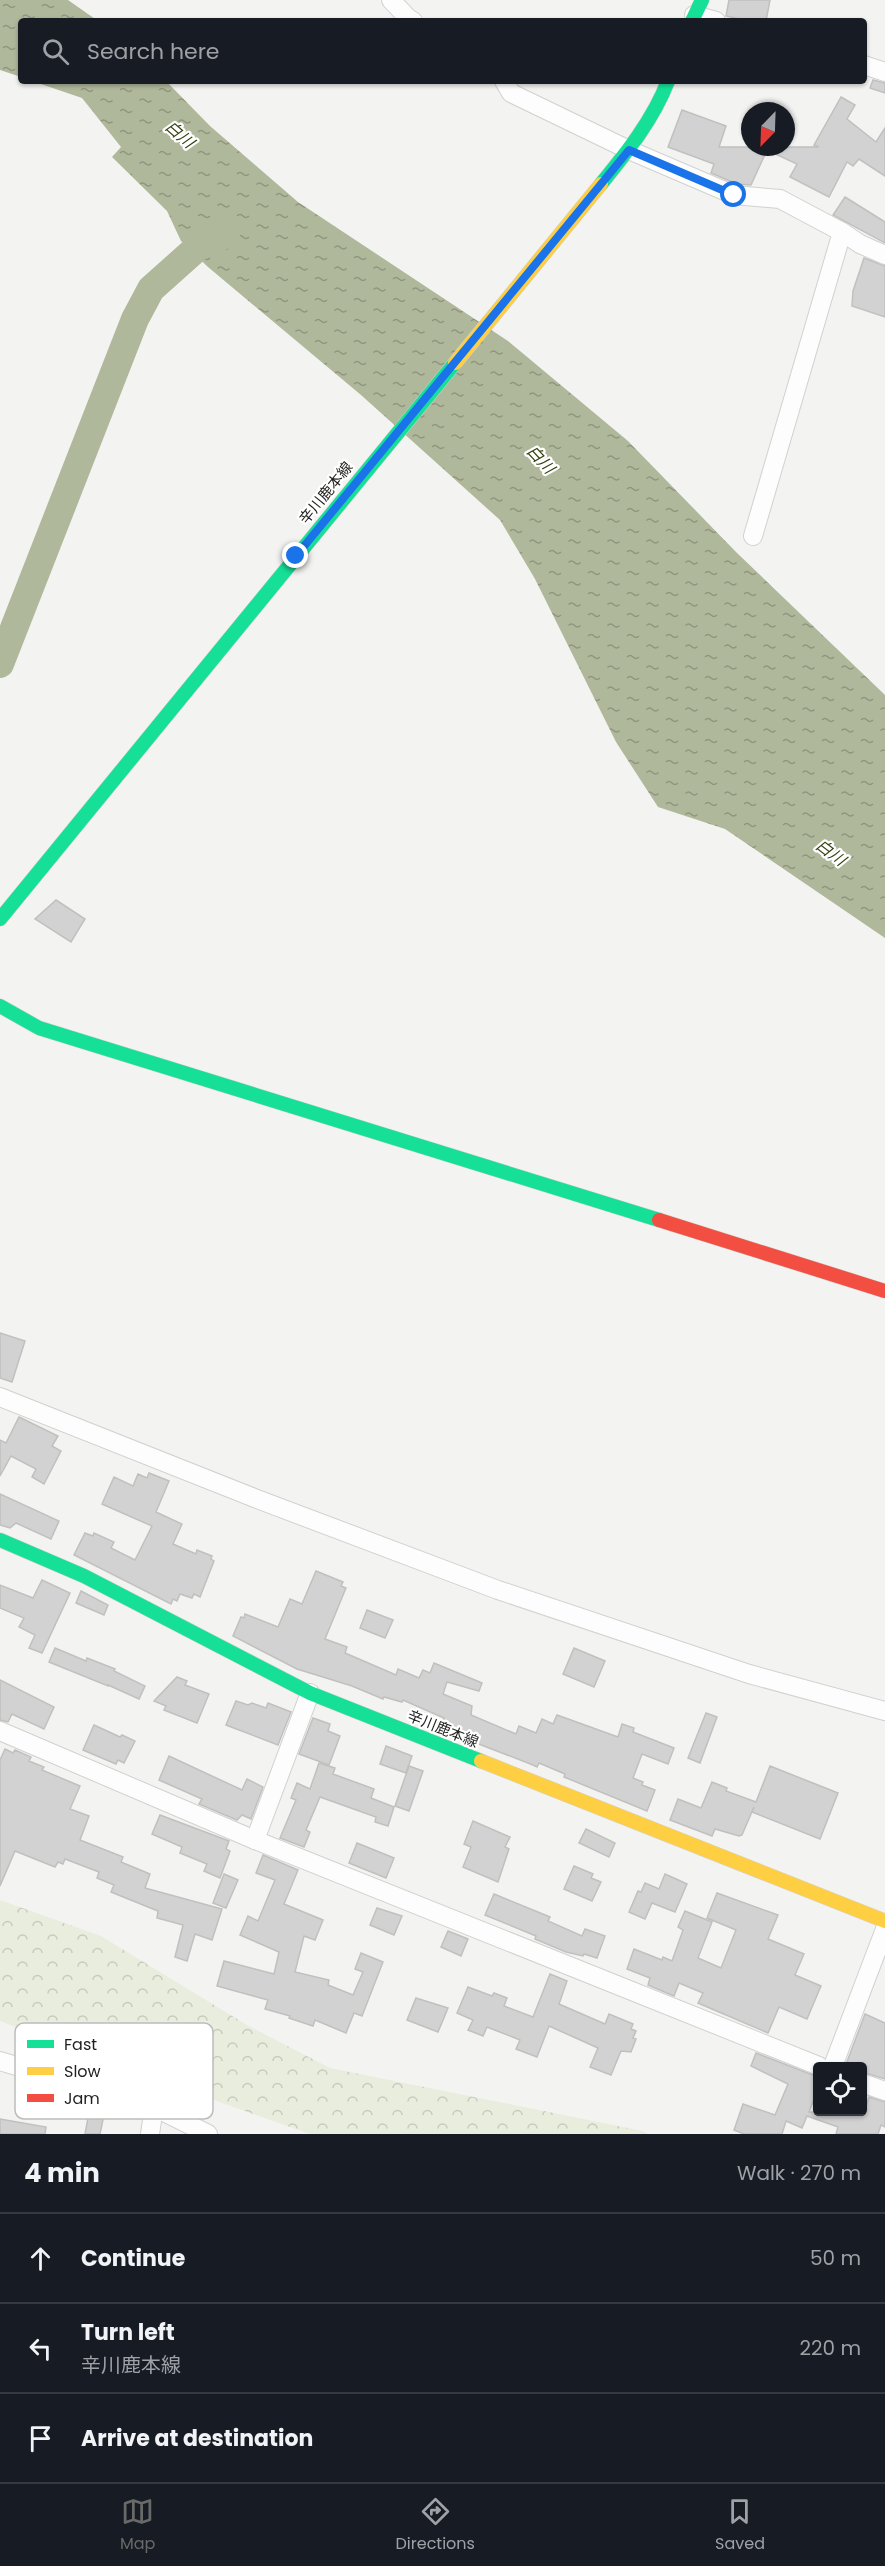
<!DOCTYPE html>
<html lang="en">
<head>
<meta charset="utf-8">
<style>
  :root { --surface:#171b24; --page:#20242c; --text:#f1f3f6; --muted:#9ea1a6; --line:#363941; --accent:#696a68 }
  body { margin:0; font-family:Poppins,"Noto Sans JP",sans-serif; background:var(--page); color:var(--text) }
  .controls { position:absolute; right:18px; bottom:18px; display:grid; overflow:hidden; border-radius:6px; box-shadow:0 2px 4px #0004 }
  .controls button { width:54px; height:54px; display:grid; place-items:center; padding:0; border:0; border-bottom:2px solid var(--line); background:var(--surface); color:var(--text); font:30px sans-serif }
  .compass { position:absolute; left:741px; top:102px; width:54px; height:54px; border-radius:50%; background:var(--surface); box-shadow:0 2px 4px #0004; rotate:203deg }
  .stop { position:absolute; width:18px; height:18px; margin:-14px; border:4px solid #1a73e8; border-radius:50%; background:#fff }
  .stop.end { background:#1a73e8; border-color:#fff; box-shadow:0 2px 6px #0008 }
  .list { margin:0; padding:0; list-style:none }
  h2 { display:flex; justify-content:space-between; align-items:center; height:78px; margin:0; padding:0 24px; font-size:26px }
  h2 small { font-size:20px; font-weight:400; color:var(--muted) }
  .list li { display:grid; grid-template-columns:39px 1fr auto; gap:18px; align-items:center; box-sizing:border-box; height:90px; padding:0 24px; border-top:2px solid var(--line) }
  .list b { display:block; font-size:22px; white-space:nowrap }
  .list p { margin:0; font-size:20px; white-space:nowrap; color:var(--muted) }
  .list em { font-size:20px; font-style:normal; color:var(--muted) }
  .icon { flex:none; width:33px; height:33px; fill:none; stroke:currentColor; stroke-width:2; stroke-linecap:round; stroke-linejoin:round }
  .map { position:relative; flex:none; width:885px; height:2134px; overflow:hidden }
  .search { position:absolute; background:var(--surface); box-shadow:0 2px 4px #0004; left:18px; right:18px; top:18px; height:66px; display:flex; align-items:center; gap:15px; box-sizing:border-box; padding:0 21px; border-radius:6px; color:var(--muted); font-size:22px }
  .sheet { height:348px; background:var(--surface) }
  nav { display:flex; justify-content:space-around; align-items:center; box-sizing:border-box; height:84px; border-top:2px solid var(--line); background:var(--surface); font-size:16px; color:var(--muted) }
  nav a { display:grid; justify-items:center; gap:3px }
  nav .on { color:var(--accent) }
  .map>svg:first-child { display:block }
</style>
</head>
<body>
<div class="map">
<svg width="885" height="2134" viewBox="0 0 885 2134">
  <defs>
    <pattern id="forest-crowns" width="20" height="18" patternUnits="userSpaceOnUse" patternTransform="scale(1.5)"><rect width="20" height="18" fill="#e9edde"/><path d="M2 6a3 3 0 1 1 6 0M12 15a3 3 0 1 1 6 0" fill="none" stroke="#c7cbbe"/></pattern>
    <pattern id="water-ripples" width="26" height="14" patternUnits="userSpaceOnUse" patternTransform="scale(1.5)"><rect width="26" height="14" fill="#b0b89b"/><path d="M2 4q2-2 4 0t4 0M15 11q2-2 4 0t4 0" fill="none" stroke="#8f957e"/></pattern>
  </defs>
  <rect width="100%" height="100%" fill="#f3f4f1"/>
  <polygon fill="url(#forest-crowns)" points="0,1900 101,1936 247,2025 330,2068 643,2131 648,2134 310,2134 154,2079 0,2021"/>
  <g fill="url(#water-ripples)">
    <polygon points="0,0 68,0 98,21 21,21 21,77 0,70"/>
    <polygon points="32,81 166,81 210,126 298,202 508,341 628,441 736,552 885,695 885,938 725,829 658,807 616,742 535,579 500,520 361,395 208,267 181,241 167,211 112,157 121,147 82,98"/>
  </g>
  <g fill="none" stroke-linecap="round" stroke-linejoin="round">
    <polyline stroke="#b0b89b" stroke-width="28" points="0,664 135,319 151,289 207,239 226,235"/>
  </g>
  <g fill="#d3d2d2" stroke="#c0c0bf" stroke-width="1.5">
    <polygon points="729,0 770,0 766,21 748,21 726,16"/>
    <polygon points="873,80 885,83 885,93 870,88"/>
    <polygon points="841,97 855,105 847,119 876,142 885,128 885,176 859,159 853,166 847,162 829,197 790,177 797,164 767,150 751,185 737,184 711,173 714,164 668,147 682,110 726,126 719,147 819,147 814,145"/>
    <polygon points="845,197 885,222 885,243 833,215"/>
    <polygon points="864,258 885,266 885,317 852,306 853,291"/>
    <polygon points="56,900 85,919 71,942 35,919"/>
    <polygon points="0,1333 25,1341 12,1382 0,1378"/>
    <polygon points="19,1417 58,1436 52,1446 61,1451 44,1484 32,1477 36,1469 11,1456 0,1476 0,1440 6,1443"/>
    <polygon points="149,1473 169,1481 156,1512 182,1524 173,1544 196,1554 197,1550 212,1556 211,1559 214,1561 200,1597 194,1594 192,1598 180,1594 177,1601 173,1599 171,1604 74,1555 85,1533 93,1536 94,1533 114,1542 111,1548 135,1560 152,1526 102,1504 114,1477 133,1486 138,1474 147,1478"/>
    <polygon points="0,1494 59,1521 51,1539 16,1523 10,1528 0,1525"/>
    <polygon points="316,1571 343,1582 341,1586 346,1588 325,1639 347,1647 345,1653 396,1675 398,1669 419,1678 423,1670 430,1673 434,1663 482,1683 479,1691 447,1682 443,1694 472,1706 471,1715 516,1734 519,1726 536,1733 542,1719 553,1724 557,1715 618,1737 622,1724 634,1728 633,1732 674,1748 668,1764 642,1754 633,1778 643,1782 642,1785 655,1790 647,1811 564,1777 565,1774 539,1763 537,1767 533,1765 466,1739 467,1735 447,1728 449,1723 443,1721 444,1718 403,1700 402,1702 384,1697 383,1699 352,1686 297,1669 233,1636 241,1617 244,1618 245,1614 278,1627 290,1599 302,1604"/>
    <polygon points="42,1580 70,1593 42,1653 29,1648 35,1635 19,1627 24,1618 0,1608 0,1585 33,1598"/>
    <polygon points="81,1591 108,1605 104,1615 76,1603"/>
    <polygon points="367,1610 393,1620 385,1638 360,1628"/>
    <polygon points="55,1648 86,1661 87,1658 115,1669 114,1671 145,1686 139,1699 108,1685 108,1686 49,1662"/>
    <polygon points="574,1648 605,1661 594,1687 563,1674"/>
    <polygon points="177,1677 187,1681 185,1685 209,1694 197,1723 164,1710 166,1706 154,1701"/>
    <polygon points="0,1680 54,1707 44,1729 12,1714 8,1722 0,1720"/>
    <polygon points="236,1701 248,1705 252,1703 266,1708 268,1703 291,1712 278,1745 226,1725"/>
    <polygon points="706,1713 717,1717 700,1763 688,1758"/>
    <polygon points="313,1718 330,1724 328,1731 340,1736 329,1765 299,1754"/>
    <polygon points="94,1725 120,1737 122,1735 135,1741 124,1763 118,1760 116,1764 83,1750"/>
    <polygon points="386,1746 412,1756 406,1773 380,1764"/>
    <polygon points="5,1749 13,1753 15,1750 31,1757 29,1761 44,1767 42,1770 80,1786 70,1809 89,1816 80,1840 123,1857 121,1862 150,1874 145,1888 222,1909 212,1940 195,1934 187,1961 175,1957 183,1925 157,1918 158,1911 111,1892 114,1885 97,1878 99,1872 65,1859 63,1864 58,1862 55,1867 15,1851 0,1886 0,1760"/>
    <polygon points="169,1756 242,1790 247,1779 263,1787 251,1819 242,1815 237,1820 199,1804 202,1799 159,1780"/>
    <polygon points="319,1763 335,1768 333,1774 374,1789 371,1798 394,1807 388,1826 375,1822 376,1817 320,1797 306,1830 310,1832 304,1847 280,1838 296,1800 291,1798 297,1783 310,1789"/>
    <polygon points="409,1766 423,1771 409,1811 395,1806"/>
    <polygon points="770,1766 838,1793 820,1839 752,1812 754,1807 742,1835 739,1836 715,1829 712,1836 670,1820 678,1799 701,1808 712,1782 727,1788 726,1791 756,1802"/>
    <polygon points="160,1815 229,1841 226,1849 230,1851 220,1878 204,1871 207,1864 180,1853 182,1847 152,1834"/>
    <polygon points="473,1821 510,1837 505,1847 509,1849 498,1882 463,1867 471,1847 464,1844"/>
    <polygon points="586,1829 615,1843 609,1857 579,1843"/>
    <polygon points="357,1843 394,1858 386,1878 349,1863"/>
    <polygon points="263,1855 298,1870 284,1904 323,1920 315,1940 304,1936 295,1972 329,1980 328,1985 353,1995 363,1972 355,1969 361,1953 383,1962 362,2016 354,2013 346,2033 315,2020 313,2026 289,2018 290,2016 265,2009 268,2000 217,1986 224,1961 274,1974 279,1952 240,1935 248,1916 258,1921 275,1880 256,1873"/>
    <polygon points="574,1866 593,1874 591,1878 601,1882 592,1901 564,1889"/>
    <polygon points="224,1874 238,1880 226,1908 213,1903"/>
    <polygon points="665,1874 687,1884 675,1912 652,1903 645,1919 629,1912 638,1891 641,1892 645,1883 659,1889"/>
    <polygon points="717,1893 778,1915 768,1939 804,1954 795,1975 821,1986 807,2019 779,2007 768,2033 698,2003 703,1993 679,1983 674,1996 648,1985 650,1978 627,1969 634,1949 662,1960 663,1957 672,1961 683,1930 678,1927 685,1911 712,1922 698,1958 721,1968 736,1930 707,1918"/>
    <polygon points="494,1894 550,1917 548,1921 582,1936 585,1929 605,1936 597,1958 584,1954 583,1956 566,1952 535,1939 536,1936 485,1915"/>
    <polygon points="377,1908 402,1916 394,1935 370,1925"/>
    <polygon points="448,1931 468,1939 461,1956 441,1947"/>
    <polygon points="550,1974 567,1981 559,2004 605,2024 609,2014 633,2024 631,2029 636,2031 633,2038 636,2039 631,2052 621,2051 611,2075 590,2067 598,2048 549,2026 537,2057 516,2049 520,2040 487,2027 483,2036 468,2030 473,2020 457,2013 468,1987 492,1996 494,1993 507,1998 504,2006 533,2017"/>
    <polygon points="416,1998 448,2008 438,2032 407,2020"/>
    <polygon points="865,2014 885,2023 885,2079 862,2072 862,2067 845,2067"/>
    <polygon points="756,2053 818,2077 818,2089 809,2112 864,2112 869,2097 885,2102 885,2127 881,2125 878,2134 836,2134 838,2127 807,2116 802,2128 786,2121 782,2134 744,2134 734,2130 743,2104 775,2115 788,2084 751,2066"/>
    <polygon points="91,2102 106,2105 100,2134 85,2134"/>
    <polygon points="0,2119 46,2127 45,2134 0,2134"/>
  </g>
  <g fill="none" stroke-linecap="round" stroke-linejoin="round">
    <defs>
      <g id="street">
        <polyline points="391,0 408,18 413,21"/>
        <polyline points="694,15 716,21"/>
        <polyline points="864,65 885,72"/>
        <polyline points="504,81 511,93 629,150 734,195 780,199 842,232 860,244 885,255"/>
        <polyline points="753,536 842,232"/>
        <polyline points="0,1397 257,1499 498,1590 749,1674 885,1711"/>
        <polyline points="0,1731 255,1840 819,2066"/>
        <polyline points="255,1840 310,1693"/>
        <polyline points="0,2061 154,2107 208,2134"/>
        <polyline points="833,2066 885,1929"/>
        <polyline points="862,2083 885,2091"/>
        <polyline points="150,2134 154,2107"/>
      </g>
      <g id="fast">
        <polyline points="692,21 702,0"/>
        <path d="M 601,184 C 627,152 653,120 668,81"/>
        <polyline points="0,919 455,363"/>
        <polyline points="0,1006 39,1028 659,1220"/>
        <polyline points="0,1540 84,1576 310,1693 481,1761"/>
      </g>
      <g id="slow">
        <polyline points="455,363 601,184"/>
        <polyline points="481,1761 885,1921"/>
      </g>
      <polyline id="jam" points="659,1220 885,1291"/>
    </defs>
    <use href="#street" stroke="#d1d1cf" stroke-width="20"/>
    <use href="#fast" stroke="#d1d1cf" stroke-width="15"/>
    <use href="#slow" stroke="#d1d1cf" stroke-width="15"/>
    <use href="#jam" stroke="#d1d1cf" stroke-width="15"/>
    <use href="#street" stroke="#fdfdfd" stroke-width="18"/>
    <use href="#fast" stroke="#16e098" stroke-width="14"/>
    <use href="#slow" stroke="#ffcf43" stroke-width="14"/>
    <use href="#jam" stroke="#f24e42" stroke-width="14"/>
  </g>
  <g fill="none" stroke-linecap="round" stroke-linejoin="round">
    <polyline stroke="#1a73e8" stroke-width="8" points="296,556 629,150 734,195"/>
  </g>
  <g text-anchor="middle" stroke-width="4.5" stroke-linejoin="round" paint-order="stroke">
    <g font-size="15" fill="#1f201e" stroke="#fff">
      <text transform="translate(326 493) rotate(-51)" y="5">辛川鹿本線</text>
      <text transform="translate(443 1729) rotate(22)" y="5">辛川鹿本線</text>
    </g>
    <g font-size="16" font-style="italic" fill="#374312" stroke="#fff">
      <text transform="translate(180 134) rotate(41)" y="6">白川</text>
      <text transform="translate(541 459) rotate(47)" y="6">白川</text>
      <text transform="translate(831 852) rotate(37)" y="6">白川</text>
    </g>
  </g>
  <rect x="15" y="2023" width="198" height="96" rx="9" fill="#fff" stroke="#bcbcbc" stroke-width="1.5"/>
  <rect x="27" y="2040" width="27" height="8" fill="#16e098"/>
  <rect x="27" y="2067" width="27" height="8" fill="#ffcf43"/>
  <rect x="27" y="2094" width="27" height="8" fill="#f24e42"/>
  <g font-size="16" fill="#1f201e">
    <text x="64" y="2050">Fast</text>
    <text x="64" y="2077">Slow</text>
    <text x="64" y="2104">Jam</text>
  </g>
</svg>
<div class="controls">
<button><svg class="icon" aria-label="locate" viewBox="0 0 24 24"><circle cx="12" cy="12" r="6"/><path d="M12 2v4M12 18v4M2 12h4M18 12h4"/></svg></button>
</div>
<svg class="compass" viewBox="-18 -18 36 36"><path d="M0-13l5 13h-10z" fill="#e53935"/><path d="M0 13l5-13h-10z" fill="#9ea1a6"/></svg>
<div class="stop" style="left:734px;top:195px"></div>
<div class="stop end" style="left:296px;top:556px"></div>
<div class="search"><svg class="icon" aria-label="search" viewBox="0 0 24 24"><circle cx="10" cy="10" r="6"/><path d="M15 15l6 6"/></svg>Search here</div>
</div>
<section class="sheet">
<h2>4 min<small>Walk · 270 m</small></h2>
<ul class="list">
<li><svg class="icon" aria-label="ahead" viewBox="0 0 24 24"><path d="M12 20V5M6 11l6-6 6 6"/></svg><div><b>Continue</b></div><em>50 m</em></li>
<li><svg class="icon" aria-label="left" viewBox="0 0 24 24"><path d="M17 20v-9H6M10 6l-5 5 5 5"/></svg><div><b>Turn left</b><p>辛川鹿本線</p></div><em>220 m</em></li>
<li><svg class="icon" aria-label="arrive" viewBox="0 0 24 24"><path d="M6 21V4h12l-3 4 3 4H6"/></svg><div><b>Arrive at destination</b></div></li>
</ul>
</section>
<nav>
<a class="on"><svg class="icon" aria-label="map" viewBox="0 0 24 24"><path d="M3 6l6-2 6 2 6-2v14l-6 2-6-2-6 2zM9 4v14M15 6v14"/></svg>Map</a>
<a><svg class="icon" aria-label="directions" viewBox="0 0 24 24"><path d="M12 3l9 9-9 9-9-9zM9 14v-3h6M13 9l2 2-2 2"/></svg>Directions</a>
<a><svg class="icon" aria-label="saved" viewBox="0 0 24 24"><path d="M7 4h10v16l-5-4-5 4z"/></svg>Saved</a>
</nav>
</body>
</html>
